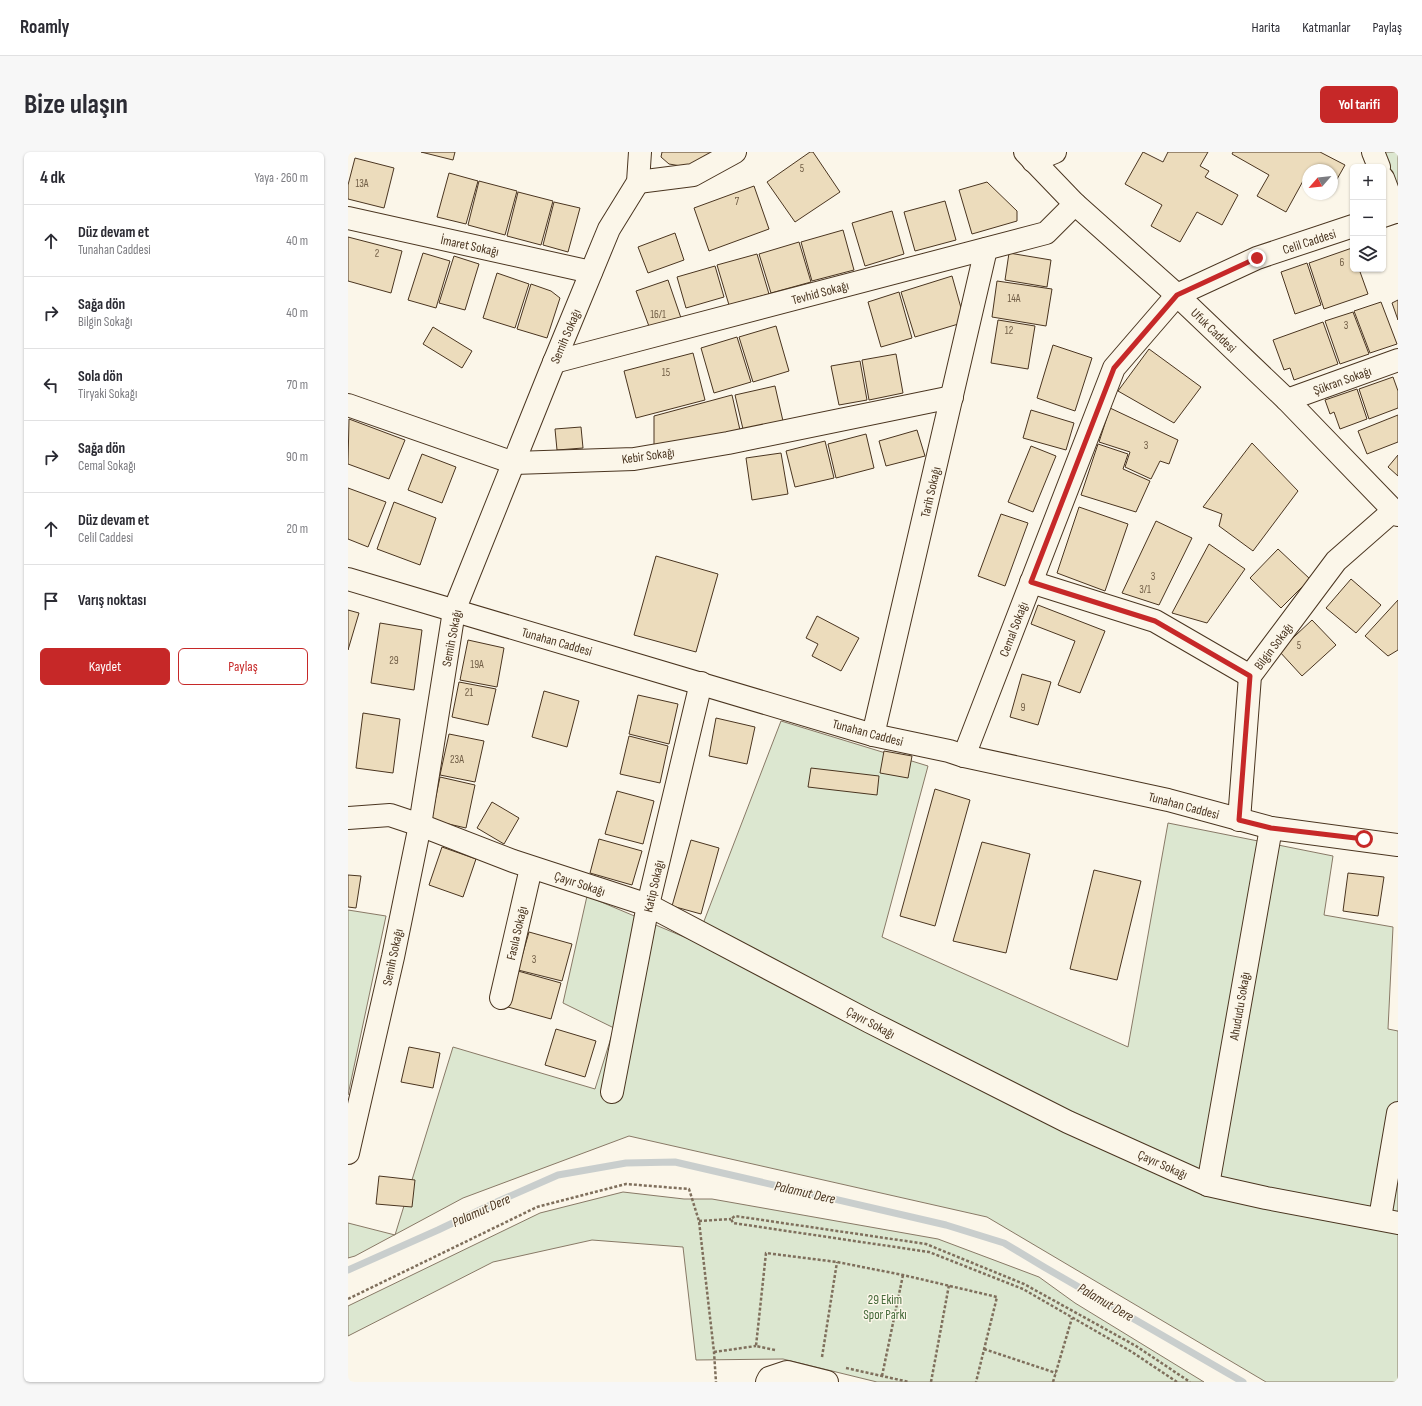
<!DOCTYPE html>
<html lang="tr">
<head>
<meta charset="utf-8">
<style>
  :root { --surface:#fff; --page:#f7f7f7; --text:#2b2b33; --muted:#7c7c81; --line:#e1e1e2; --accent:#c62828 }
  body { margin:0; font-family:"Sofia Sans Condensed",sans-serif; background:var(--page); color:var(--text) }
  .controls { position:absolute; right:12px; top:12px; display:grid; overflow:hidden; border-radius:6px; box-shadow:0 1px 3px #0004 }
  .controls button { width:36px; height:36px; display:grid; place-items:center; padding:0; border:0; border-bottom:1px solid var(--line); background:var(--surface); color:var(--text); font:20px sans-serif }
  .compass { position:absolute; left:954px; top:12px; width:36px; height:36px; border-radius:50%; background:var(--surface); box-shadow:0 1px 3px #0004; rotate:242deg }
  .stop { position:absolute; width:12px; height:12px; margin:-9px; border:3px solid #c62828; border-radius:50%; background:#fff }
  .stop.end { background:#c62828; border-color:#fff; box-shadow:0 1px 4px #0008 }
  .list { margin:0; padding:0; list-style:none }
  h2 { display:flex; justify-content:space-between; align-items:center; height:52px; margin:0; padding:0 16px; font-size:17px }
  h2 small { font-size:13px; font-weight:400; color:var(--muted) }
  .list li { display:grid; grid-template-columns:26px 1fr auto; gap:12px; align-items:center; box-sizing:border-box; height:72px; padding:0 16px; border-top:1px solid var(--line) }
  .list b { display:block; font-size:15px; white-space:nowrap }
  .list p { margin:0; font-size:13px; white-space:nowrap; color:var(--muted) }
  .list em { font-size:13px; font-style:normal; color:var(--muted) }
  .actions { display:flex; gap:8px; padding:12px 16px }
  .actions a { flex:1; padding:9px 0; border:1px solid var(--accent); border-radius:6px; text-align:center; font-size:14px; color:var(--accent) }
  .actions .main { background:var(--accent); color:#fff }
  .icon { flex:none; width:22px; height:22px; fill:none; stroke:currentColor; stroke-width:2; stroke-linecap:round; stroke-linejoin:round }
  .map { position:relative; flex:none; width:1050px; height:1230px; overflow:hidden; border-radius:6px }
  header { display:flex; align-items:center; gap:24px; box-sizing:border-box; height:56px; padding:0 20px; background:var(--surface); border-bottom:1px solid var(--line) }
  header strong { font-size:19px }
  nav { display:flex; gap:22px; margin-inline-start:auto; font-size:14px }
  .intro { display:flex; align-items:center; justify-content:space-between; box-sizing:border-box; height:96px; padding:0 24px }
  h1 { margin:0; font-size:28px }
  .button { padding:10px 18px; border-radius:6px; background:var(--accent); color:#fff; font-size:14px; font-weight:700 }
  main { display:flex; gap:24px; padding:0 24px }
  aside { flex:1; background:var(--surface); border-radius:6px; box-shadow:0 1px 3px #0004 }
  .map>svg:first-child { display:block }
</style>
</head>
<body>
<header>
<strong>Roamly</strong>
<nav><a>Harita</a><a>Katmanlar</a><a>Paylaş</a></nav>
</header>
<div class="intro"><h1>Bize ulaşın</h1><a class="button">Yol tarifi</a></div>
<main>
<aside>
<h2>4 dk<small>Yaya · 260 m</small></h2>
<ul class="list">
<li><svg class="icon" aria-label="ahead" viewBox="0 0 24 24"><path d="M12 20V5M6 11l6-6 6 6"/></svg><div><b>Düz devam et</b><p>Tunahan Caddesi</p></div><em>40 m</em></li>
<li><svg class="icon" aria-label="right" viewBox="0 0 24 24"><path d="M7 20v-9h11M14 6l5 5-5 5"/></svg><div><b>Sağa dön</b><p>Bilgin Sokağı</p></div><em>40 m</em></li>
<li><svg class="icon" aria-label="left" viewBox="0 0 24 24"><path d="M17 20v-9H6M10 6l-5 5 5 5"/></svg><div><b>Sola dön</b><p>Tiryaki Sokağı</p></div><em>70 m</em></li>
<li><svg class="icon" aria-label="right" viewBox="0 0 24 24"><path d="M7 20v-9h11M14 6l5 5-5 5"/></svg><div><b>Sağa dön</b><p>Cemal Sokağı</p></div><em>90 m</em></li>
<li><svg class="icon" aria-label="ahead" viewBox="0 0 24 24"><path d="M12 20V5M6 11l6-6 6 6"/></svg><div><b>Düz devam et</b><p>Celil Caddesi</p></div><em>20 m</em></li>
<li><svg class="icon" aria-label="arrive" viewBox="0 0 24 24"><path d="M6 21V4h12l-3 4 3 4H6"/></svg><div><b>Varış noktası</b></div></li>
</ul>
<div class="actions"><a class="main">Kaydet</a><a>Paylaş</a></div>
</aside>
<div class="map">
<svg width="1050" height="1230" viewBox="0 0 1050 1230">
  <rect width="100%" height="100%" fill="#fbf6e9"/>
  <g fill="#dce7d0" stroke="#887966">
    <polygon points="1034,0 1050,0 1050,42"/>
    <polygon points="433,569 580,614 534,785 780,895 820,671 985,704 976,763 1045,775 1040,877 1050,879 1050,1230 918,1230 639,1065 281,984 115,1046 7,1104 0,1106 0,1071 47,1083 105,895 247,937 266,876 215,851 239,744 348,790"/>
    <polygon points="0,758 38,764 0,943"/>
    <polygon points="275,1040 336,1047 364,1047 590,1087 691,1125 727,1151 856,1230 529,1230 435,1207 348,1208 335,1095 244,1088 145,1110 0,1184 0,1154 192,1061"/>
  </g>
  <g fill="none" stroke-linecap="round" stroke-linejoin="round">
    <polyline stroke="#c9cecd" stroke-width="7" points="0,1118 90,1078 151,1049 210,1023 278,1011 327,1010 598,1073 656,1091 696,1115 895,1230"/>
  </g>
  <g fill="#ecdcbc" stroke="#4a3520">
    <polygon points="73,0 107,0 105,8"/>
    <polygon points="314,0 365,0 339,15 321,12 313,5"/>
    <polygon points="462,0 465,0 492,40 447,70 419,30"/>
    <polygon points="795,0 815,10 820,0 860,0 852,14 861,19 857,25 890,43 874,73 849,60 832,90 803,74 814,53 777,32"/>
    <polygon points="885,0 972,0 997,13 984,36 984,18 960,18 960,32 955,29 938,60 909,44 921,23 884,2"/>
    <polygon points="7,6 46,16 36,56 0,47 0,33"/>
    <polygon points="101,21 130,29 118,72 89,65"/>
    <polygon points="131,29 169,39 157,83 120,73"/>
    <polygon points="639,30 669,59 669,69 624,82 611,38"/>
    <polygon points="406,34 421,77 361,99 346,56"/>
    <polygon points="170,40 205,49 193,93 159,84"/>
    <polygon points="597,49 608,88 567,99 556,60"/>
    <polygon points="206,50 232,56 220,100 195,93"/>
    <polygon points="544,59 556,102 517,114 504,71"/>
    <polygon points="495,78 506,118 464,129 453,90"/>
    <polygon points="327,81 336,108 300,121 290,95"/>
    <polygon points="0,85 54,99 43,141 0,129"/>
    <polygon points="451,90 463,130 423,141 411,102"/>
    <polygon points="1004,96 1005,100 1005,117 1011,117 1020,142 976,157 961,111"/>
    <polygon points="75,101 102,109 88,156 60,148"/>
    <polygon points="661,101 703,108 699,135 657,128"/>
    <polygon points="409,102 421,142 381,153 369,113"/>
    <polygon points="106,104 131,112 117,158 91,151"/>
    <polygon points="959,111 973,153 947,162 933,120"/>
    <polygon points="367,114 376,145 338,156 329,125"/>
    <polygon points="149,121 181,132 167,176 135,166"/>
    <polygon points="604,124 617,170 567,185 553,140"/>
    <polygon points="320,128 333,166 302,177 288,139"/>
    <polygon points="649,129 704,137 698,174 644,165"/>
    <polygon points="183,132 203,139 212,146 199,186 169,177"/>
    <polygon points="551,140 564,186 533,195 520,150"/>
    <polygon points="1050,148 1050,168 1044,151"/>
    <polygon points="1033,150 1049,192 1022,201 1006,159"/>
    <polygon points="1005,160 1021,202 992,212 977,169"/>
    <polygon points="650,168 687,174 680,217 643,211"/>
    <polygon points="975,170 990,212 946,228 942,216 936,218 925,188"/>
    <polygon points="428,174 441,219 405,230 391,185"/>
    <polygon points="85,175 124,199 114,216 75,192"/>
    <polygon points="389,185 403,230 366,241 353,196"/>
    <polygon points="705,193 744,206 727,259 689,246"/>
    <polygon points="801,197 853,235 826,271 770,239"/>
    <polygon points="345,201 357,248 288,266 276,219"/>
    <polygon points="548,202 555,241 521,248 514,208"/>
    <polygon points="512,209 519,248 491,253 483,214"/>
    <polygon points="1045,225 1050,239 1050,256 1021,267 1011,237"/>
    <polygon points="427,234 435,269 395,277 387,243"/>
    <polygon points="1009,237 1019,267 992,277 986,260 982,262 977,248"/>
    <polygon points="384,243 392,278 306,297 306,264"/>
    <polygon points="762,256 830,288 821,312 812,309 803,327 777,315 782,300 751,290"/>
    <polygon points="683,258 726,271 718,298 675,286"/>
    <polygon points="1050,263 1050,290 1019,302 1010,279"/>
    <polygon points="1,267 57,288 41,327 0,312"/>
    <polygon points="233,275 235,296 209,298 207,277"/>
    <polygon points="569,278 577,304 538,314 531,289"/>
    <polygon points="518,282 526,316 488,326 480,292"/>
    <polygon points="477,289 486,326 447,335 438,299"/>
    <polygon points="904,291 950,339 905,399 871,374 874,362 855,355"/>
    <polygon points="750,292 780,302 775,317 802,329 788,360 733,343"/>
    <polygon points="683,294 708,304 685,360 660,350"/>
    <polygon points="433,301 440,342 404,348 398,306"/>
    <polygon points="74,302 108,315 94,351 60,338"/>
    <polygon points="1050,303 1050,324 1040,315"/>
    <polygon points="0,336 38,350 20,395 0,387"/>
    <polygon points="46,350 88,366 72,413 29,397"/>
    <polygon points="731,355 780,372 757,439 709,421"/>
    <polygon points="653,362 680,371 657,434 630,424"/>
    <polygon points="808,369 844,386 811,453 774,441"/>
    <polygon points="861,392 897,417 859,471 824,461"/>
    <polygon points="930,397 962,427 933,456 902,426"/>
    <polygon points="308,404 370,422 348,500 286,483"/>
    <polygon points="1003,427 1033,453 1008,481 978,456"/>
    <polygon points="1050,448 1050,498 1040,504 1017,484"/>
    <polygon points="690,453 757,479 732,541 710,533 727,489 683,472"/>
    <polygon points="0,458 11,461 0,498"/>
    <polygon points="469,464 511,486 493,519 464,504 470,492 458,486"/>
    <polygon points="964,468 988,493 954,524 931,499"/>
    <polygon points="32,471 74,478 66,538 23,531"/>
    <polygon points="120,488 156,496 149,535 112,528"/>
    <polygon points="674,522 703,530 690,573 662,565"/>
    <polygon points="111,530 148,537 140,573 104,565"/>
    <polygon points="196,539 231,549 219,595 184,585"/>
    <polygon points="290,543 330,552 321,592 281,582"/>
    <polygon points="15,561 52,567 45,621 8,616"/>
    <polygon points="368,566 407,575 399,612 361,604"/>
    <polygon points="101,582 136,589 127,630 92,623"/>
    <polygon points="281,584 320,594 312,631 272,622"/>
    <polygon points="536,599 564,604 560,626 532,621"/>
    <polygon points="463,616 531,624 529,643 460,635"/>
    <polygon points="92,625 127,633 118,676 83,668"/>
    <polygon points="587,637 622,648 587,774 552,764"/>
    <polygon points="269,639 306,649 295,692 257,682"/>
    <polygon points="144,650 171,666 156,692 129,676"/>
    <polygon points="251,687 294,699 284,733 242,721"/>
    <polygon points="343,688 371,696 353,762 324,754"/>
    <polygon points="634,690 682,702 658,801 605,789"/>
    <polygon points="94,695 128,707 115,745 81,733"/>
    <polygon points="746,718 793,729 769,828 722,817"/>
    <polygon points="1000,721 1036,725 1030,764 995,759"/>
    <polygon points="0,723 13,724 8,756 0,755"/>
    <polygon points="181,780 224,792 214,829 170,818"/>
    <polygon points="170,819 213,831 203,867 160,855"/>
    <polygon points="208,877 248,889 237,925 197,913"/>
    <polygon points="61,895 92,901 85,936 53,930"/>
    <polygon points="31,1024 67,1028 64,1055 28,1052"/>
  </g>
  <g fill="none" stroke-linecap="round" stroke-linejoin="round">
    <defs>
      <g id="minor">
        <polyline points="1025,0 1031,15"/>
        <polyline points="685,9 707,0"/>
        <polyline points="1035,26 1048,60"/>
        <polyline points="290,30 345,23 387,0"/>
        <polyline points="0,66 243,120"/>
        <polyline points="206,210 698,81 727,52"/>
        <polyline points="939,248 1050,208"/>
        <polyline points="0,253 166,311 286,307 380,291 604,245"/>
        <polyline points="683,430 807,469 902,524"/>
        <polyline points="525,583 638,97"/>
        <polyline points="616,604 766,216 829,143"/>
        <polyline points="0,666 42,663 72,673 165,709 300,753 522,870 720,970 860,1033 918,1046 1050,1071"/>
        <polyline points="891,668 902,524 988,409 1045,359"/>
        <polyline points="153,846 183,716"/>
        <polyline points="264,940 300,753 353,531"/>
        <polyline points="0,1001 45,805 72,673 106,459 202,220 261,77 290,30 292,0"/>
        <polyline points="860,1033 923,676"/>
        <polyline points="1032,1066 1050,961"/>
        <polyline points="419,1230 421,1226 439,1220 479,1230"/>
      </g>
      <g id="tertiary">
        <polyline points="677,0 727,52 829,143 939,248 1050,363"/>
        <polyline points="1035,64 1050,59"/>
        <polyline points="829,143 909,106 1005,74"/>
        <polyline points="0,427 525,583 601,599 616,604 820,648 923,676 1050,693"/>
      </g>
    </defs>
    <use href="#minor" stroke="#4a3520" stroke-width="24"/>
    <use href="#tertiary" stroke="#4a3520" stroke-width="24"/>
    <g stroke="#7f6f5c" stroke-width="2.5" stroke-dasharray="3 2" stroke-linecap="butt">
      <polyline points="351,1069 383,1067"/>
      <polyline points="0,1147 189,1055 278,1032 341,1037 351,1069 366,1200 368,1230"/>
      <polyline points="636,1197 708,1221"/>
      <polyline points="427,1198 408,1194 418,1101 489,1110 555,1123 649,1145 628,1230"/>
      <polyline points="366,1200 408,1194"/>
      <polyline points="474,1205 489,1110"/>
      <polyline points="498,1216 561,1230"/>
      <polyline points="534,1224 555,1123"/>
      <polyline points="583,1230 601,1133"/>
      <polyline points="705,1230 724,1166"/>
      <polyline points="829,1230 784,1200 675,1137 581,1100 385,1071 383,1067 387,1064 578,1092 676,1132 788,1194 842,1230"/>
    </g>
    <use href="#minor" stroke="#fbf6e9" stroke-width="22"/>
    <use href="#tertiary" stroke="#fbf6e9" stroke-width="22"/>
  </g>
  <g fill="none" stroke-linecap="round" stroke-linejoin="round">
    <polyline stroke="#c62828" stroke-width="5" points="909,106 829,143 766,216 683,430 807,469 902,524 891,668 923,676 1016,687"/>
  </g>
  <g text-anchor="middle" stroke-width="3" stroke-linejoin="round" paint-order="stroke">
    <g font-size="11" fill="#725f47">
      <text x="454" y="20">5</text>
      <text x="14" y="35">13A</text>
      <text x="389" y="53">7</text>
      <text x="29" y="105">2</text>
      <text x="994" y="114">6</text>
      <text x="666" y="150">14A</text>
      <text x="310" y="166">16/1</text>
      <text x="998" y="177">3</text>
      <text x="661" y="182">12</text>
      <text x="318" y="224">15</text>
      <text x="798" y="297">3</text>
      <text x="805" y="428">3</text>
      <text x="797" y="441">3/1</text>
      <text x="951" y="497">5</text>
      <text x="46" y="512">29</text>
      <text x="129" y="516">19A</text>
      <text x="121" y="544">21</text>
      <text x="675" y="559">9</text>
      <text x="109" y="611">23A</text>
      <text x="186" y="811">3</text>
    </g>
    <g font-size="13" fill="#4a3520" stroke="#fbf6e9">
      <text transform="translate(961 89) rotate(-18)" y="5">Celil Caddesi</text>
      <text transform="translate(122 93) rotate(12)" y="5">İmaret Sokağı</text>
      <text transform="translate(472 140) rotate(-15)" y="5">Tevhid Sokağı</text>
      <text transform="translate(866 178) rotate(44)" y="5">Ufuk Caddesi</text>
      <text transform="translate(217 184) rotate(-67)" y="5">Semih Sokağı</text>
      <text transform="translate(994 228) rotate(-20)" y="5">Şükran Sokağı</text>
      <text transform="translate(300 303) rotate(-8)" y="5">Kebir Sokağı</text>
      <text transform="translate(582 340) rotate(-77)" y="5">Tarih Sokağı</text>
      <text transform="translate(665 477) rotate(-69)" y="5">Cemal Sokağı</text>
      <text transform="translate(103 486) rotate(-79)" y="5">Semih Sokağı</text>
      <text transform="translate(209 489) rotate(16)" y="5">Tunahan Caddesi</text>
      <text transform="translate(925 494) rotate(-53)" y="5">Bilgin Sokağı</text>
      <text transform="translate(520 580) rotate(15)" y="5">Tunahan Caddesi</text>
      <text transform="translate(836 653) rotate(15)" y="5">Tunahan Caddesi</text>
      <text transform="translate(232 731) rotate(18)" y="5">Çayır Sokağı</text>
      <text transform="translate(305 734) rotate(-77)" y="5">Katip Sokağı</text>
      <text transform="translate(168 781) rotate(-77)" y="5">Fasıla Sokağı</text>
      <text transform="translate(44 805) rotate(-78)" y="5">Semih Sokağı</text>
      <text transform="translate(891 854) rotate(-80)" y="5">Ahududu Sokağı</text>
      <text transform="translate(523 870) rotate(28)" y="5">Çayır Sokağı</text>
      <text transform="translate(815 1012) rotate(24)" y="5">Çayır Sokağı</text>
    </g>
    <g font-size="13" fill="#436837" stroke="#fbf6e9">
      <text x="537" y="1152">29 Ekim<tspan x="537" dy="15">Spor Parkı</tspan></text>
    </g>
    <g font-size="14" font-style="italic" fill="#4a3520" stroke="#fbf6e9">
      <text transform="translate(457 1040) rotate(13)" y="5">Palamut Dere</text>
      <text transform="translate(133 1058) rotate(-24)" y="5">Palamut Dere</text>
      <text transform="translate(758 1150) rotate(30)" y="5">Palamut Dere</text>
    </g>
  </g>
</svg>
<div class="controls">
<button>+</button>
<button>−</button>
<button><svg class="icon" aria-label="layers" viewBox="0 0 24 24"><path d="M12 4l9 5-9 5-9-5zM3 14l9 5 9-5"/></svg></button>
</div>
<svg class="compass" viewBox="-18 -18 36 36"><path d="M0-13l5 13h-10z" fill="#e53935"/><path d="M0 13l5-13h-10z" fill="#7c7c81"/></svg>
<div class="stop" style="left:1016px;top:687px"></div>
<div class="stop end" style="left:909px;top:106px"></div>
</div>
</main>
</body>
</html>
